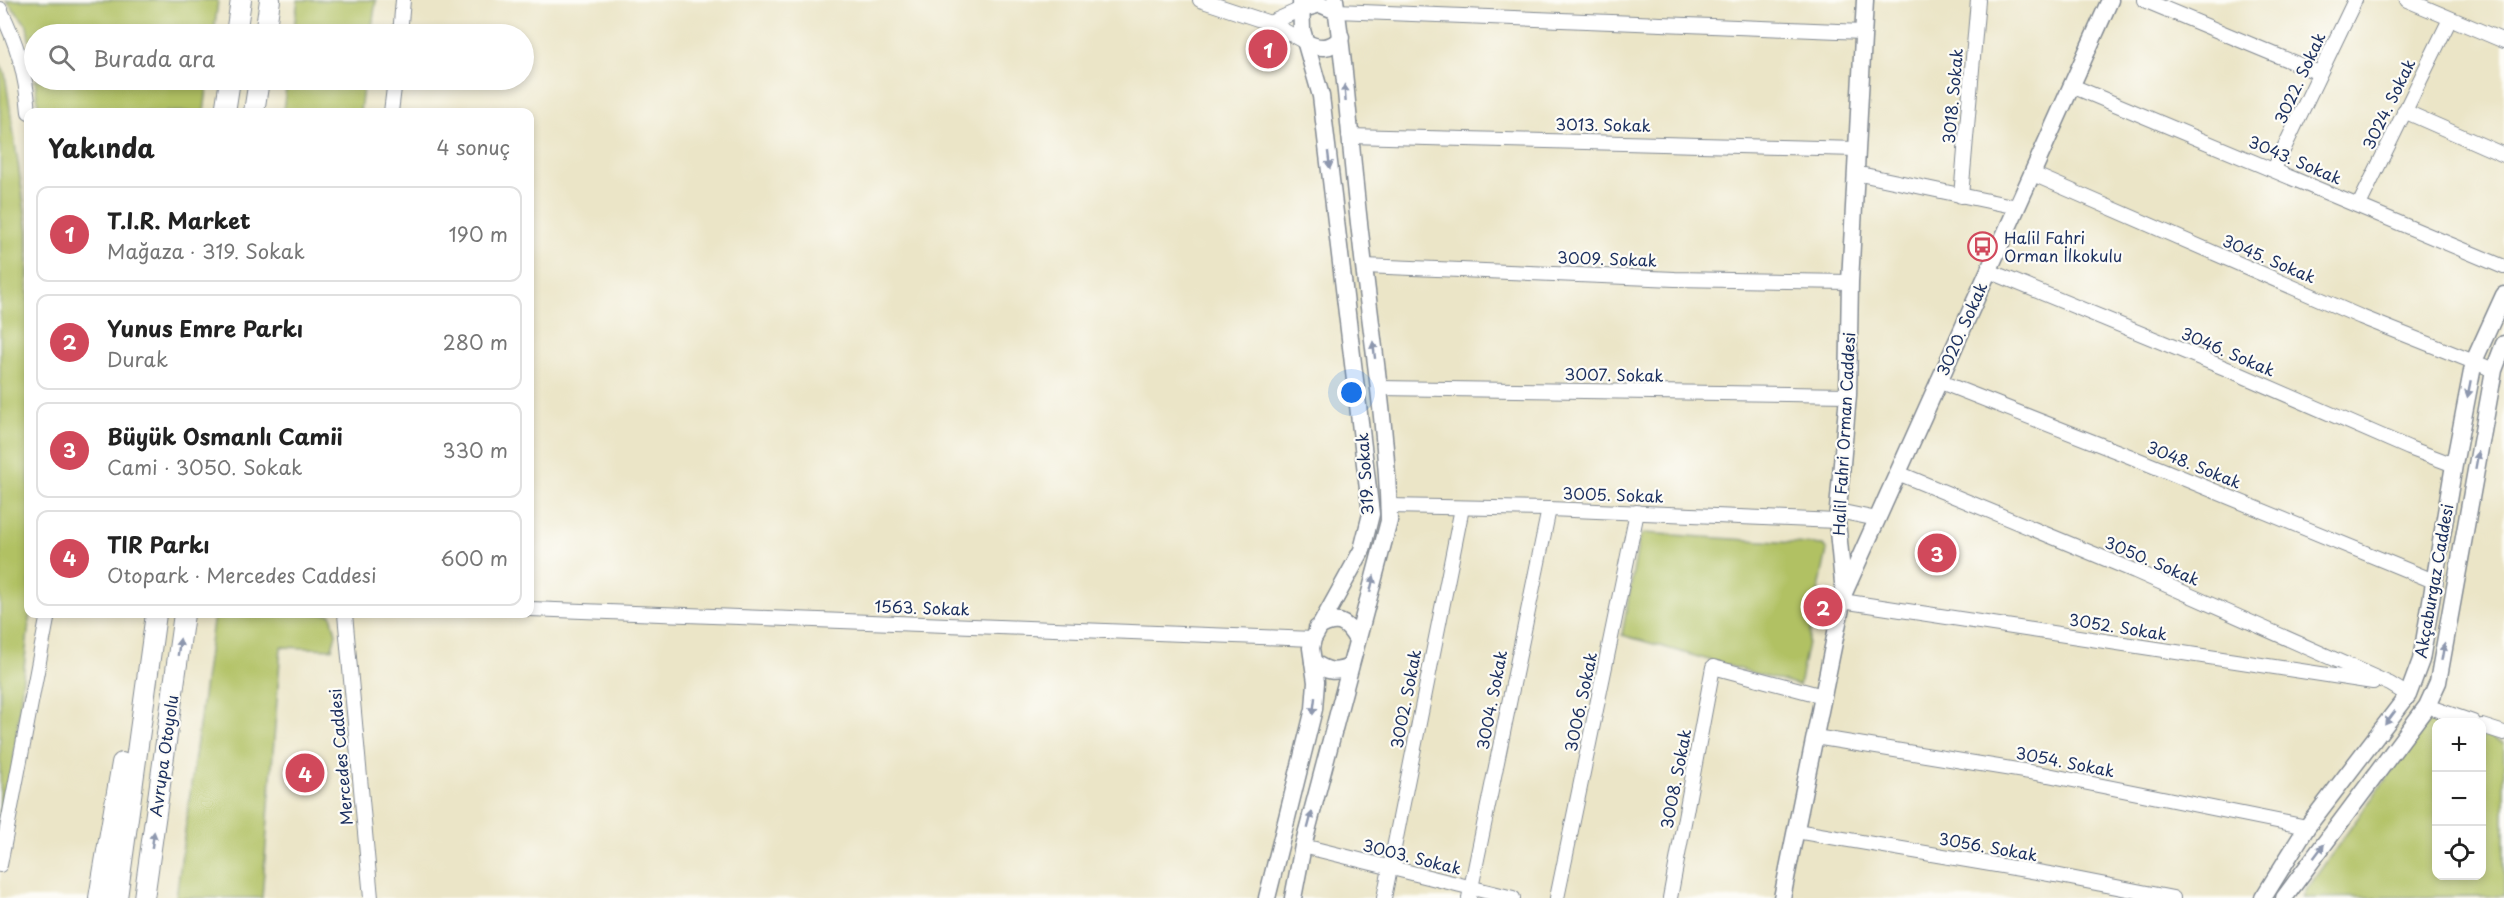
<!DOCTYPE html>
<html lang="tr">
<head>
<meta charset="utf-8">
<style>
  :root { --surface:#fff; --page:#f6f6f6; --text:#222; --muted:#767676; --line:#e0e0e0; --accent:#d1495b }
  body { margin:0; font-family:"Playpen Sans",sans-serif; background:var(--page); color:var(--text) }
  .controls { position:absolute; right:18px; bottom:18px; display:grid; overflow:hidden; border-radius:12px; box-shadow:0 3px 9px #0003 }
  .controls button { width:54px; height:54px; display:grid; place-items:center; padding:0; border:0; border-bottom:2px solid var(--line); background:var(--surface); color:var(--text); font:30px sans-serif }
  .you { position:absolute; left:1352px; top:393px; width:21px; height:21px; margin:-15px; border:4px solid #fff; border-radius:50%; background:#1a73e8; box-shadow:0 0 0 9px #1a73e833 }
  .badge { display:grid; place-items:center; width:39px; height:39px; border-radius:50%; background:var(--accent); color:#fff; font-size:20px; font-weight:700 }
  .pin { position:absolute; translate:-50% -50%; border:3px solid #fff; box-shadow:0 2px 6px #0006 }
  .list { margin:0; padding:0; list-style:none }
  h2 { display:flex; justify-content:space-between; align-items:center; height:78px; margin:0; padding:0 24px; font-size:26px }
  h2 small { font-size:20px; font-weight:400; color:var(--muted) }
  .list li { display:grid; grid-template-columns:39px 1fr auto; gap:18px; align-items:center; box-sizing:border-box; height:96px; margin:0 12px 12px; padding:0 12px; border:2px solid var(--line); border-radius:12px }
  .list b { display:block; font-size:22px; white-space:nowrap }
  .list p { margin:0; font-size:20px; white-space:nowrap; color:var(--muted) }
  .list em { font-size:20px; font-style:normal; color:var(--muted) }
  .icon { flex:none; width:33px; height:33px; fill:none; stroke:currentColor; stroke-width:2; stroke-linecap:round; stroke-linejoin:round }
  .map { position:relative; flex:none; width:2504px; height:898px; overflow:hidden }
  .search { position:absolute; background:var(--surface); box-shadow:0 3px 9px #0003; left:24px; top:24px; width:510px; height:66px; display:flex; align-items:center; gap:15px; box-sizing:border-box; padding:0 21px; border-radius:33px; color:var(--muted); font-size:22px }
  .panel { position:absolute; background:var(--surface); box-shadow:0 3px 9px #0003; left:24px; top:108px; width:510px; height:510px; border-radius:12px }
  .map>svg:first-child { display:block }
</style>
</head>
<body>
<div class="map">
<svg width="2504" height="898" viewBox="0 0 2504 898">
  <rect width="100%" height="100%" fill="#fdfcf7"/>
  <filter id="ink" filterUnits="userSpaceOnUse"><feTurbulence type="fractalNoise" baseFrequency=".0167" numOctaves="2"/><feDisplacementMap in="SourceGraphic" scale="12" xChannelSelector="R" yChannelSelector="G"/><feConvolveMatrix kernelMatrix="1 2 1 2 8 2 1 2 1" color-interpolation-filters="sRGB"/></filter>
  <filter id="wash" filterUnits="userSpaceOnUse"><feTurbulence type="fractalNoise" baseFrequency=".008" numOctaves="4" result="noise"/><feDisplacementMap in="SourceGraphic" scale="24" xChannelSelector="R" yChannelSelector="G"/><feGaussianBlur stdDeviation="1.35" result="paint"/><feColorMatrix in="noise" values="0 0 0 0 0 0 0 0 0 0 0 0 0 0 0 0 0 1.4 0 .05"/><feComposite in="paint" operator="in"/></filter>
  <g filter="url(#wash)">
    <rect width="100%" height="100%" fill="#ebe5c7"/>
    <g fill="#b1c164" stroke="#667861" stroke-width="1.5">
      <polygon points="6,0 218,0 214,34 34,34 34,76 27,25"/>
      <polygon points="298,0 376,0 371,34 293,34"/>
      <polygon points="0,63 5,74 28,231 30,614 11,786 0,833"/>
      <polygon points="35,80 208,80 204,112 39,112"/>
      <polygon points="287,80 364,80 360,112 283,112"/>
      <polygon points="1644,533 1823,545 1827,550 1799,686 1622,635 1639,539"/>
      <polygon points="214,614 331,614 336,634 332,649 281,647 262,898 176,898"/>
      <polygon points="2440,718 2452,722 2436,722 2436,876 2482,876 2482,734 2504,743 2504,896 2303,898 2306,890 2428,720"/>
    </g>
  </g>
  <g filter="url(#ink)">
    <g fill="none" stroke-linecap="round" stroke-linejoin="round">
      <defs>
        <g id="minor">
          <polyline points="1200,0 1270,23 1305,42"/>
          <polyline points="2144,0 2319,73"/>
          <polyline points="2407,0 2504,41"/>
          <path d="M 0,9 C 17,43 26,74 29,112"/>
          <polyline points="1336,11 1863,32"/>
          <polyline points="1270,23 1299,10"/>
          <polyline points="400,34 403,0"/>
          <polyline points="2072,86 2504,267"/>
          <polyline points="2404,111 2504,155"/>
          <polyline points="391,112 395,80"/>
          <polyline points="1349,136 1857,149"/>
          <polyline points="2274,169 2355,0"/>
          <polyline points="1855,173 2017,207"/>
          <polyline points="2033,174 2361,317 2494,370"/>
          <polyline points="1961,196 1978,0"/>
          <polyline points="2359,205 2450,19"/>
          <polyline points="1364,266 1675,279 1850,282"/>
          <polyline points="1989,271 2232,371 2409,448 2454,465"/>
          <polyline points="1938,381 2129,456 2436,582"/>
          <polyline points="1379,388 1848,395"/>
          <polyline points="1898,473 2135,571 2390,684 2408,695"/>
          <polyline points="1388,506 1549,509 1837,521"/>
          <polyline points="1838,511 1877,519"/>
          <polyline points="1842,601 2373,682"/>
          <polyline points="530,609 1313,639"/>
          <polyline points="345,614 371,898"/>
          <polyline points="2427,706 2473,722"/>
          <polyline points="2482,726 2504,733"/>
          <polyline points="1815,737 2048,775 2307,827"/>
          <polyline points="1796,831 2055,875 2173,898"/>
          <polyline points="1303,846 1513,898"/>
          <polyline points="0,865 48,614"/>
          <polyline points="1384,898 1462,508"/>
          <polyline points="1469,898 1549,509"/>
          <polyline points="1557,898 1637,512"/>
          <polyline points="1670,898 1713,667 1823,696"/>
        </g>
        <g id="major">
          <polyline points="1299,10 1320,4 1336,11"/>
          <path d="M 1305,42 C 1318,49 1332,50 1341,37"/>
          <polyline points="1844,593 2110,0"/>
          <path d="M 1317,628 C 1337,617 1346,620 1357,640"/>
          <path d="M 1313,662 C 1328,672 1334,673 1350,667"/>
          <polyline points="1267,898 1314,709 1316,682 1311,648 1313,639 1362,550 1371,514 1321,96 1302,30 1301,0"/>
          <path d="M 1293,898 L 1303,846 L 1389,521 C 1387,427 1371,333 1361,240 C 1351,160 1347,79 1335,0"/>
          <polyline points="1782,898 1844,593 1837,521 1848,395 1850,282 1865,0"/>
          <polyline points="2263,898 2307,827 2408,695 2421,660 2454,465 2474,361 2504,295"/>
          <polyline points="2284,898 2427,706 2438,682 2494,370 2504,344"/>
        </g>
        <g id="highway">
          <polyline points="236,34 241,0"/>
          <polyline points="265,34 270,0"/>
          <polyline points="225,112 230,80"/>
          <polyline points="254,112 259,80"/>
          <polyline points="99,898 122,763"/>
          <polyline points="117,898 156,614"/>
          <polyline points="144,898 184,614"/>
        </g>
      </defs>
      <use href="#minor" stroke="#838a92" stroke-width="16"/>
      <use href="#major" stroke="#838a92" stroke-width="19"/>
      <use href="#highway" stroke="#838a92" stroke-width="22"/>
      <use href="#minor" stroke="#fff" stroke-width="14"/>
      <use href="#major" stroke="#fff" stroke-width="16"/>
      <use href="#highway" stroke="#fff" stroke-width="20"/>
    </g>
    <defs><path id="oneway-solid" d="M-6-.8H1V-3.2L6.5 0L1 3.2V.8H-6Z" transform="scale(1.5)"/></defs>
    <g fill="#8d97ae">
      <use href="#oneway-solid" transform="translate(1345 93) rotate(-94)"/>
      <use href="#oneway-solid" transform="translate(1329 160) rotate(83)"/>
      <use href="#oneway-solid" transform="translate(1374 350) rotate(-97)"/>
      <use href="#oneway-solid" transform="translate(2469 389) rotate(101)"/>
      <use href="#oneway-solid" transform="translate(2477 460) rotate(-80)"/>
      <use href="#oneway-solid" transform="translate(1372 584) rotate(-76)"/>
      <use href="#oneway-solid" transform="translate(179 647) rotate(-82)"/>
      <use href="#oneway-solid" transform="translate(2443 652) rotate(-80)"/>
      <use href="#oneway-solid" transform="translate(1314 706) rotate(97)"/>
      <use href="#oneway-solid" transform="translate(2390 718) rotate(127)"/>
      <use href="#oneway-solid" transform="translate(1310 820) rotate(-75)"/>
      <use href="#oneway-solid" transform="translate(153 840) rotate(-82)"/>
      <use href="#oneway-solid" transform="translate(2319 851) rotate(-53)"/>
    </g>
  </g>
  <defs>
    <symbol id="bus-ring" viewBox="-11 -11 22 22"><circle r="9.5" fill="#fdfcf7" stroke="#d1495b" stroke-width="1.5"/><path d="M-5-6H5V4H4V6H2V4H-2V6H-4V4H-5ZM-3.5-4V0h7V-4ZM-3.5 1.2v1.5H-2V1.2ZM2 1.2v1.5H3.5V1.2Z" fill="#d1495b"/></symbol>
  </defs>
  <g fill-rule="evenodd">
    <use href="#bus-ring" x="1966" y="230" width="33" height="33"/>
  </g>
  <g text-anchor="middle" stroke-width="4.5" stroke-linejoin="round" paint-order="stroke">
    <g font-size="16" fill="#1b2f5e" stroke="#fdfcf7">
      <text transform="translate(2300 78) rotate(-65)" y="6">3022. Sokak</text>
      <text transform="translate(1953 96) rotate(-85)" y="6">3018. Sokak</text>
      <text transform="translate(2389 104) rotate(-64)" y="6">3024. Sokak</text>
      <text transform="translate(1603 125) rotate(1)" y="6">3013. Sokak</text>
      <text transform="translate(2295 160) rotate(23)" y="6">3043. Sokak</text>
      <text transform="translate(1607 259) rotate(2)" y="6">3009. Sokak</text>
      <text transform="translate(2269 259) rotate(23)" y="6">3045. Sokak</text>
      <text transform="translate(1962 329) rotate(-66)" y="6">3020. Sokak</text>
      <text transform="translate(2228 352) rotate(23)" y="6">3046. Sokak</text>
      <text transform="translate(1614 375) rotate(1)" y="6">3007. Sokak</text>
      <text transform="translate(1844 434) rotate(-87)" y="6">Halil Fahri Orman Caddesi</text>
      <text transform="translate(2194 465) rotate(22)" y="6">3048. Sokak</text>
      <text transform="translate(1365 474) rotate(-94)" y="6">319. Sokak</text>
      <text transform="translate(1613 495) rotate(2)" y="6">3005. Sokak</text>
      <text transform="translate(2152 561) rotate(23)" y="6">3050. Sokak</text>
      <text transform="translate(2434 581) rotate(-80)" y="6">Akçaburgaz Caddesi</text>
      <text transform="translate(922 608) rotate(2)" y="6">1563. Sokak</text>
      <text transform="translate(2118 627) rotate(9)" y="6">3052. Sokak</text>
      <text transform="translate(1406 699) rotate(-79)" y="6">3002. Sokak</text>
      <text transform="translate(1492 700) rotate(-79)" y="6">3004. Sokak</text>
      <text transform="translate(1581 702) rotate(-78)" y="6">3006. Sokak</text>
      <text transform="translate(164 756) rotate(-82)" y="6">Avrupa Otoyolu</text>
      <text transform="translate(341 757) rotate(-95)" y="6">Mercedes Caddesi</text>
      <text transform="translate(2065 762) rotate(11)" y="6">3054. Sokak</text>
      <text transform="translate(1676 779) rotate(-79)" y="6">3008. Sokak</text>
      <text transform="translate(1988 847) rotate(10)" y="6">3056. Sokak</text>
      <text transform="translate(1412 857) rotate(14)" y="6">3003. Sokak</text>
    </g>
    <g font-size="16" fill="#1b2f5e" stroke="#fdfcf7" text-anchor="start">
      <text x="2004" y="244">Halil Fahri<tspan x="2004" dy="18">Orman İlkokulu</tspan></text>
    </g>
  </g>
</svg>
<div class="controls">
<button>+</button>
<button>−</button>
<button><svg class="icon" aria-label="locate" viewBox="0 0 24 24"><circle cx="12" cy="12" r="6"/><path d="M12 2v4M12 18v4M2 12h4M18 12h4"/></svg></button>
</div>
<div class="you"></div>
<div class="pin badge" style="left:1268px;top:49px">1</div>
<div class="pin badge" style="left:1823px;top:607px">2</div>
<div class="pin badge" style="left:1937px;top:553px">3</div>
<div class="pin badge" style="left:305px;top:773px">4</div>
<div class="search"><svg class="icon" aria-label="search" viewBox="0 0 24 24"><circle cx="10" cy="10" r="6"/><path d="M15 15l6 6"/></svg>Burada ara</div>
<section class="panel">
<h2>Yakında<small>4 sonuç</small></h2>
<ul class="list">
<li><span class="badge">1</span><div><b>T.I.R. Market</b><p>Mağaza · 319. Sokak</p></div><em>190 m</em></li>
<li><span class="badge">2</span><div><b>Yunus Emre Parkı</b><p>Durak</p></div><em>280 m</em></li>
<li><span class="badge">3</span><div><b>Büyük Osmanlı Camii</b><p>Cami · 3050. Sokak</p></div><em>330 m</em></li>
<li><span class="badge">4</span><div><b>TIR Parkı</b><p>Otopark · Mercedes Caddesi</p></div><em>600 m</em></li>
</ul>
</section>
</div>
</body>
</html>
